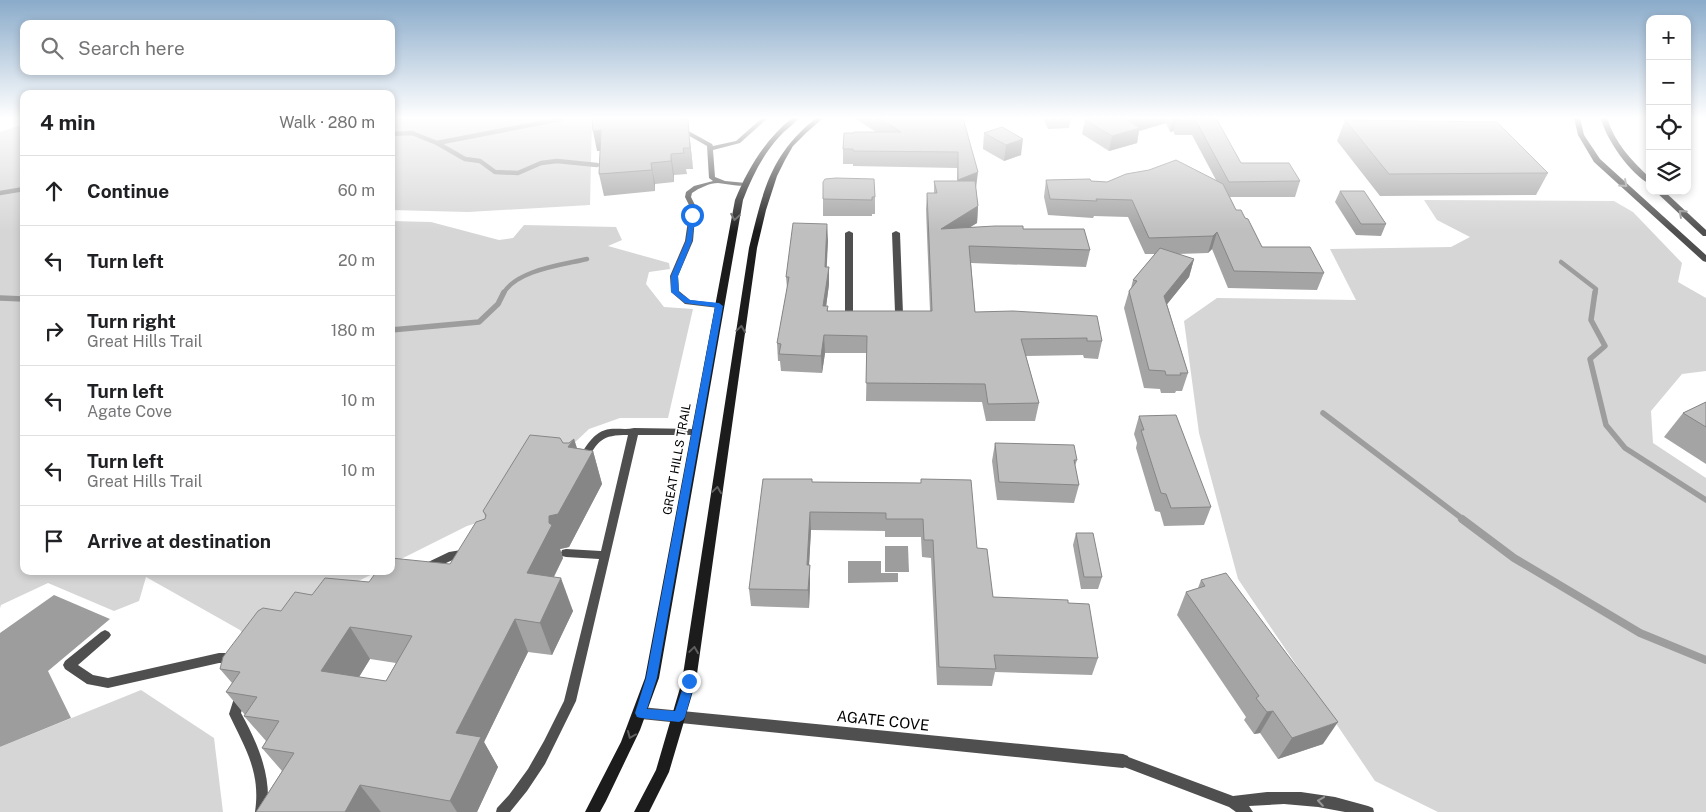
<!DOCTYPE html>
<html lang="en">
<head>
<meta charset="utf-8">
<style>
  :root { --surface:#fff; --page:#f2f2f2; --text:#202124; --muted:#757577; --line:#e0e0e0 }
  body { margin:0; font-family:"Public Sans",sans-serif; background:var(--page); color:var(--text) }
  .controls { position:absolute; right:15px; top:15px; display:grid; overflow:hidden; border-radius:10px; box-shadow:0 2px 8px #0003 }
  .controls button { width:45px; height:45px; display:grid; place-items:center; padding:0; border:0; border-bottom:1px solid var(--line); background:var(--surface); color:var(--text); font:25px sans-serif }
  .stop { position:absolute; width:15px; height:15px; margin:-11px; border:4px solid #1a73e8; border-radius:50%; background:#fff }
  .stop.end { background:#1a73e8; border-color:#fff; box-shadow:0 1px 5px #0008 }
  .list { margin:0; padding:0; list-style:none }
  h2 { display:flex; justify-content:space-between; align-items:center; height:65px; margin:0; padding:0 20px; font-size:21px }
  h2 small { font-size:16px; font-weight:400; color:var(--muted) }
  .list li { display:grid; grid-template-columns:32px 1fr auto; gap:15px; align-items:center; box-sizing:border-box; height:70px; padding:0 20px; border-top:1px solid var(--line) }
  .list b { display:block; font-size:19px; white-space:nowrap }
  .list p { margin:0; font-size:16px; white-space:nowrap; color:var(--muted) }
  .list em { font-size:16px; font-style:normal; color:var(--muted) }
  .icon { flex:none; width:28px; height:28px; fill:none; stroke:currentColor; stroke-width:2; stroke-linecap:round; stroke-linejoin:round }
  .map { position:relative; flex:none; width:1706px; height:812px; overflow:hidden }
  .search { position:absolute; background:var(--surface); box-shadow:0 2px 8px #0003; left:20px; top:20px; width:375px; height:55px; display:flex; align-items:center; gap:12px; box-sizing:border-box; padding:0 18px; border-radius:10px; color:var(--muted); font-size:19px }
  .panel { position:absolute; background:var(--surface); box-shadow:0 2px 8px #0003; left:20px; top:90px; width:375px; height:485px; border-radius:10px }
  .map>svg:first-child { display:block }
</style>
</head>
<body>
<div class="map">
<svg width="1706" height="812" viewBox="0 0 1706 812">
  <rect width="100%" height="100%" fill="#fff"/>
  <g fill="#d6d6d6">
    <polygon points="391,118 594,118 592,119 590,205 468,212 391,210"/>
    <polygon points="24,124 24,571 378,571 247,639 240,630 146,577 139,601 114,611 48,583 1,605 0,608 0,132"/>
    <polygon points="1424,200 1614,201 1633,212 1682,263 1678,282 1706,298 1706,371 1682,374 1651,411 1653,443 1706,478 1706,812 1438,812 1375,781 1238,579 1199,433 1184,321 1217,298 1356,300 1330,249 1451,247 1470,237 1437,220"/>
    <polygon points="391,221 431,222 499,240 513,238 524,225 616,227 622,240 608,246 669,263 670,269 649,272 646,284 664,307 693,309 668,418 620,418 589,429 496,517 467,526 391,564"/>
    <polygon points="141,690 214,738 223,812 0,812 0,747"/>
  </g>
  <g fill="#9d9d9d">
    <polygon points="885,546 908,546 909,572 885,572"/>
    <polygon points="848,561 881,561 881,573 898,573 898,582 848,583"/>
    <polygon points="54,595 110,619 48,671 71,718 0,747 0,633"/>
  </g>
  <g fill="none" stroke-linecap="round" stroke-linejoin="round">
    <g stroke="#9d9d9d" stroke-width="4.5">
      <polyline points="391,134 412,133 437,143 465,159 480,161 495,172 518,173 541,163 557,161 597,165"/>
      <polyline points="437,143 561,119"/>
      <polyline points="0,193 24,189"/>
      <polyline points="1561,262 1596,289 1595,294"/>
      <path d="M 503,294 C 516,270 562,265 587,259"/>
    </g>
    <g stroke="#9d9d9d" stroke-width="5.5">
      <polyline points="1595,292 1591,320 1605,346 1590,359 1606,425 1625,448 1706,500"/>
      <polyline points="0,298 24,299"/>
      <polyline points="391,330 479,322 498,304 504,292"/>
      <polyline points="1323,413 1464,520"/>
    </g>
    <polyline stroke="#9d9d9d" stroke-width="8" points="1462,519 1514,558 1640,633 1706,660"/>
    <g fill="#4f4f4f" fill-rule="evenodd">
      <path d="M 676,118 L 682,118 L 679,122 L 683,128 L 712,144 L 713,146 L 736,141 L 762,118 L 768,118 L 740,143 L 713,150 L 715,177 L 725,181 L 746,183 L 746,185 C 737,187 728,184 718,183 C 710,183 699,188 692,193 L 691,197 L 696,207 L 693,241 L 678,276 L 679,291 L 690,300 L 722,304 L 723,306 L 722,308 L 719,308 L 685,304 L 671,292 L 670,276 L 685,241 L 690,207 L 685,197 L 686,192 L 694,186 L 713,181 L 709,178 L 707,146 L 679,130 L 673,122 Z"/>
      <path d="M 849,231 L 853,233 L 853,311 L 861,311 L 862,313 C 858,317 849,317 845,313 L 845,233 Z"/>
      <path d="M 896,231 L 900,233 L 903,314 C 900,318 890,318 887,314 L 888,312 L 895,312 L 892,233 Z"/>
      <path d="M 634,428 L 696,429 L 701,432 L 696,435 L 638,435 L 576,701 L 545,764 L 527,791 L 510,812 L 496,812 L 497,808 L 509,795 L 528,769 L 544,741 L 564,701 L 599,559 L 566,557 L 562,556 L 561,553 L 562,550 L 566,549 L 601,551 L 628,435 C 601,435 599,440 585,463 L 579,463 L 577,461 C 585,448 593,431 610,429 C 618,428 626,430 634,428 Z"/>
      <polygon points="467,549 471,550 472,553 471,556 455,559 428,571 424,570 423,567 424,564 449,552"/>
      <polygon points="105,630 109,632 111,635 109,638 78,665 93,675 108,678 219,653 234,653 238,655 240,658 238,661 234,663 219,663 108,688 87,684 65,669 63,665 65,661 101,632"/>
      <path d="M 240,691 L 244,692 L 246,696 L 241,713 C 258,744 272,776 267,812 L 255,812 C 261,772 245,748 229,714 L 236,692 Z"/>
      <polygon points="1123,755 1233,796 1267,792 1301,792 1335,797 1368,806 1373,808 1374,812 1345,812 1318,807 1284,804 1249,806 1253,812 1236,812 1229,807 1119,765 1117,761 1119,757"/>
    </g>
    <g fill="#4f4f4f" fill-rule="evenodd">
      <polygon points="1574,118 1580,118 1584,135 1600,159 1706,255 1706,262 1703,261 1594,162 1578,135"/>
      <path d="M 1601,118 L 1607,118 C 1615,143 1631,160 1650,178 L 1650,184 C 1631,175 1605,138 1601,118 Z"/>
      <polygon points="1655,191 1664,191 1706,230 1706,236 1703,236"/>
      <polygon points="641,707 1123,754 1128,756 1130,761 1128,766 1123,768 641,719 636,717 634,713 636,709"/>
    </g>
    <g fill="#1c1c1c" fill-rule="evenodd">
      <path d="M 792,118 L 799,118 C 793,125 785,130 779,137 C 762,156 752,177 743,200 L 659,678 L 640,730 L 606,801 L 600,812 L 585,812 L 621,742 L 645,678 L 735,200 C 748,168 765,140 792,118 Z"/>
      <path d="M 816,118 L 823,118 L 806,133 L 793,146 L 785,160 L 777,176 L 766,210 L 757,248 L 696,681 L 669,772 L 649,812 L 634,812 L 656,770 L 682,681 L 749,248 C 763,192 769,156 816,118 Z"/>
    </g>
  </g>
  <g fill="#a4a4a4" fill-rule="evenodd">
    <polygon points="854,118 927,118 929,119 963,118 976,188 978,206 977,223 969,227 1023,229 1090,250 1086,267 971,263 975,312 1102,341 1098,359 1084,358 1083,355 1026,356 1039,403 1035,421 986,421 982,402 866,401 867,353 825,353 822,373 781,371 780,361 778,361 777,343 787,288 786,277 828,240 826,267 829,267 829,284 826,306 828,311 930,311 926,209 927,193 934,193 934,181 957,181 957,168 853,166 853,164 843,164 843,149 854,133 876,132"/>
    <polygon points="1043,118 1071,118 1069,128 1048,129"/>
    <polygon points="1092,118 1216,118 1241,163 1300,181 1295,197 1230,197 1236,210 1245,218 1262,247 1324,273 1317,290 1228,288 1212,249 1208,253 1178,254 1194,259 1189,277 1167,304 1188,373 1182,391 1176,391 1175,393 1161,393 1160,389 1144,388 1124,308 1129,291 1131,288 1133,280 1155,254 1145,254 1128,217 1094,216 1093,218 1048,215 1044,197 1046,180 1091,181 1107,182 1216,180 1192,135 1175,135 1173,131 1170,132 1166,123 1139,131 1137,143 1109,151 1082,134 1085,120"/>
    <polygon points="1345,120 1548,173 1536,195 1380,196 1337,141"/>
    <polygon points="1002,127 1021,155 1004,161 983,149 984,133"/>
    <polygon points="690,141 693,169 686,169 687,174 674,175 674,182 655,184 655,191 604,196 599,174 600,151 597,151"/>
    <polygon points="1340,191 1386,224 1381,236 1356,235 1335,202"/>
    <polygon points="875,197 875,214 872,214 872,216 823,216 823,199"/>
    <polygon points="1706,402 1706,464 1664,437 1683,413"/>
    <polygon points="1139,416 1211,507 1204,525 1164,526 1160,512 1155,511 1136,448 1137,443 1134,434"/>
    <path d="M 574,439 L 577,448 L 593,451 L 602,484 L 569,547 L 560,549 L 563,558 L 554,577 L 573,611 L 552,655 L 528,652 L 484,742 L 498,767 L 477,812 L 256,812 L 282,771 L 262,748 L 266,741 L 244,716 L 245,715 L 226,692 L 232,683 L 220,669 L 281,611 L 312,595 L 450,564 L 485,519 L 486,518 L 483,511 L 563,443 L 569,443 ZM 370,659 L 396,663 L 386,681 L 359,677 Z"/>
    <polygon points="995,443 1077,460 1075,466 1079,485 1074,503 997,500 992,461"/>
    <polygon points="921,479 977,548 993,597 1068,603 1098,658 1092,675 995,672 992,686 937,685 931,558 922,557 921,537 885,537 885,531 811,530 809,565 810,565 810,583 809,608 751,606 749,589 812,482 921,483"/>
    <polygon points="1076,533 1102,577 1098,589 1081,589 1073,545"/>
    <polygon points="1201,580 1323,744 1278,759 1260,733 1254,734 1244,720 1246,717 1177,615 1186,592 1198,588"/>
  </g>
  <g fill="#868686">
    <polygon points="1138,118 1167,118 1166,123 1139,131 1137,143 1109,151 1112,136 1128,121"/>
    <polygon points="1174,118 1177,118 1173,131 1170,132"/>
    <polygon points="688,120 690,141 693,169 690,148"/>
    <polygon points="601,130 605,151 597,151 593,131"/>
    <polygon points="1023,139 1021,155 1004,161 1006,145"/>
    <polygon points="671,154 674,175 674,182 671,161"/>
    <polygon points="651,163 655,184 655,191"/>
    <polygon points="978,172 976,188 957,196 958,180"/>
    <polygon points="978,206 977,223 940,246 941,229"/>
    <polygon points="827,224 828,240 826,284 825,267"/>
    <polygon points="1217,232 1212,249 1208,253 1213,236"/>
    <polygon points="1194,259 1189,277 1160,313 1164,296"/>
    <polygon points="829,267 829,284 824,323 823,306"/>
    <polygon points="824,335 825,353 822,373 821,356"/>
    <polygon points="574,439 583,469 593,451 602,484 569,547 560,549 563,558 539,606 527,573 549,516 568,447"/>
    <polygon points="810,512 811,530 808,583 807,565"/>
    <polygon points="810,565 810,583 809,608 808,590"/>
    <polygon points="561,578 573,611 552,655 540,623"/>
    <polygon points="515,619 528,652 484,742 498,767 477,812 457,812 450,801 456,733"/>
    <polygon points="350,627 370,659 343,703 321,671"/>
    <polygon points="1273,711 1260,733 1254,734 1267,712"/>
    <polygon points="1338,722 1323,744 1278,759 1292,738"/>
    <polygon points="360,785 381,812 345,812"/>
  </g>
  <g fill="#bfbfbf" stroke="#868686" fill-rule="evenodd">
    <polygon points="592,118 681,118 688,120 690,148 683,148 684,153 671,154 671,161 651,163 652,170 599,174 601,130 593,131"/>
    <polygon points="878,118 927,118 929,119 934,118 963,118 978,172 958,180 958,152 853,151 853,149 843,149 844,133 854,133 854,132 901,132"/>
    <polygon points="1092,118 1138,118 1128,121 1140,128 1112,136 1085,120"/>
    <polygon points="1177,118 1216,118 1241,163 1289,163 1300,181 1229,182 1196,121 1179,120"/>
    <polygon points="1345,120 1497,122 1548,173 1389,174"/>
    <polygon points="1002,127 1023,139 1006,145 984,133"/>
    <polygon points="1176,160 1223,184 1236,210 1241,210 1245,218 1248,219 1262,247 1310,247 1324,273 1234,271 1217,232 1213,236 1149,238 1132,200 1096,199 1097,201 1050,199 1046,180 1090,179 1091,181 1107,182 1126,174 1149,170"/>
    <polygon points="836,178 874,179 875,197 872,197 872,200 823,199 823,182 825,179"/>
    <polygon points="934,181 975,181 978,206 941,229 995,226 1023,226 1023,229 1084,229 1090,250 969,246 975,312 1013,311 1097,316 1102,341 1087,341 1087,338 1021,339 1039,403 988,404 985,384 866,383 867,336 824,335 821,356 779,354 781,344 777,343 789,277 786,277 793,223 827,224 825,267 829,267 823,306 828,306 827,311 932,311 927,193 937,193"/>
    <polygon points="1340,191 1364,191 1386,224 1361,224"/>
    <polygon points="1160,248 1194,259 1164,296 1188,373 1180,373 1181,375 1166,375 1165,371 1149,370 1129,291 1137,281 1133,280"/>
    <polygon points="1706,402 1706,427 1683,413"/>
    <polygon points="1176,415 1211,507 1171,508 1166,494 1161,493 1141,430 1144,430 1139,416"/>
    <path d="M 530,435 L 560,438 L 563,443 L 569,443 L 574,439 L 568,447 L 593,451 L 558,514 L 549,516 L 549,523 L 552,525 L 527,573 L 561,578 L 540,623 L 515,619 L 456,733 L 481,737 L 450,801 L 360,785 L 345,812 L 256,812 L 294,753 L 262,748 L 279,721 L 244,716 L 257,697 L 226,692 L 240,672 L 220,669 L 223,657 L 258,611 L 263,608 L 281,611 L 295,592 L 312,595 L 325,578 L 369,582 L 377,571 L 391,571 L 391,558 L 450,564 L 476,522 L 485,519 L 486,515 L 483,511 ZM 350,627 L 412,636 L 386,681 L 321,671 Z"/>
    <polygon points="995,443 1074,445 1077,460 1074,460 1079,485 999,482"/>
    <polygon points="763,479 812,479 812,482 921,483 921,479 971,480 977,548 987,549 993,597 1068,600 1068,603 1089,604 1098,658 994,655 996,669 939,667 933,540 924,540 923,519 886,519 886,513 810,512 807,565 810,565 808,590 749,589"/>
    <polygon points="1076,533 1093,533 1102,577 1084,577"/>
    <polygon points="1226,573 1338,722 1292,738 1273,711 1267,712 1256,698 1259,696 1186,592 1205,586 1201,580"/>
  </g>
  <defs><path id="oneway-chevron" d="M-2-3.5L2.5 0L-2 3.5" fill="none" stroke-width="1.6" stroke-linecap="round" stroke-linejoin="round" transform="scale(1.25)"/></defs>
  <g stroke="#959595">
    <use href="#oneway-chevron" transform="translate(1624 184) rotate(42)"/>
    <use href="#oneway-chevron" transform="translate(1682 213) rotate(-138)"/>
    <use href="#oneway-chevron" transform="translate(1321 801) rotate(-172)"/>
  </g>
  <g stroke="#606060">
    <use href="#oneway-chevron" transform="translate(735 217) rotate(100)"/>
    <use href="#oneway-chevron" transform="translate(741 329) rotate(-82)"/>
    <use href="#oneway-chevron" transform="translate(717 490) rotate(-82)"/>
    <use href="#oneway-chevron" transform="translate(694 650) rotate(-82)"/>
    <use href="#oneway-chevron" transform="translate(631 735) rotate(113)"/>
  </g>
  <linearGradient id="sky" x2="0" y2="1"><stop stop-color="#8aabca"/><stop offset="0.51" stop-color="#fff"/><stop offset="1" stop-color="#fff" stop-opacity="0"/></linearGradient>
  <rect width="1706" height="231" fill="url(#sky)"/>
  <polygon fill="#1a73e8" points="690,214 695,215 692,241 678,276 679,292 690,300 719,303 723,306 657,678 647,709 675,711 686,678 693,678 695,681 685,717 683,720 679,722 641,718 637,717 635,713 646,678 715,307 685,303 671,292 671,276 686,241"/>
  <g text-anchor="middle" stroke-width="4" stroke-linejoin="round" paint-order="stroke">
    <g font-size="12" fill="#000" stroke="#fff">
      <text transform="translate(677 459) rotate(-80)" y="4">GREAT HILLS TRAIL</text>
    </g>
    <g font-size="15" fill="#000" stroke="#fff">
      <text transform="translate(883 721) rotate(6)" y="5">AGATE COVE</text>
    </g>
  </g>
</svg>
<div class="controls">
<button>+</button>
<button>−</button>
<button><svg class="icon" aria-label="locate" viewBox="0 0 24 24"><circle cx="12" cy="12" r="6"/><path d="M12 2v4M12 18v4M2 12h4M18 12h4"/></svg></button>
<button><svg class="icon" aria-label="layers" viewBox="0 0 24 24"><path d="M12 4l9 5-9 5-9-5zM3 14l9 5 9-5"/></svg></button>
</div>
<div class="stop" style="left:692px;top:215px"></div>
<div class="stop end" style="left:689px;top:681px"></div>
<div class="search"><svg class="icon" aria-label="search" viewBox="0 0 24 24"><circle cx="10" cy="10" r="6"/><path d="M15 15l6 6"/></svg>Search here</div>
<section class="panel">
<h2>4 min<small>Walk · 280 m</small></h2>
<ul class="list">
<li><svg class="icon" aria-label="ahead" viewBox="0 0 24 24"><path d="M12 20V5M6 11l6-6 6 6"/></svg><div><b>Continue</b></div><em>60 m</em></li>
<li><svg class="icon" aria-label="left" viewBox="0 0 24 24"><path d="M17 20v-9H6M10 6l-5 5 5 5"/></svg><div><b>Turn left</b></div><em>20 m</em></li>
<li><svg class="icon" aria-label="right" viewBox="0 0 24 24"><path d="M7 20v-9h11M14 6l5 5-5 5"/></svg><div><b>Turn right</b><p>Great Hills Trail</p></div><em>180 m</em></li>
<li><svg class="icon" aria-label="left" viewBox="0 0 24 24"><path d="M17 20v-9H6M10 6l-5 5 5 5"/></svg><div><b>Turn left</b><p>Agate Cove</p></div><em>10 m</em></li>
<li><svg class="icon" aria-label="left" viewBox="0 0 24 24"><path d="M17 20v-9H6M10 6l-5 5 5 5"/></svg><div><b>Turn left</b><p>Great Hills Trail</p></div><em>10 m</em></li>
<li><svg class="icon" aria-label="arrive" viewBox="0 0 24 24"><path d="M6 21V4h12l-3 4 3 4H6"/></svg><div><b>Arrive at destination</b></div></li>
</ul>
</section>
</div>
</body>
</html>
